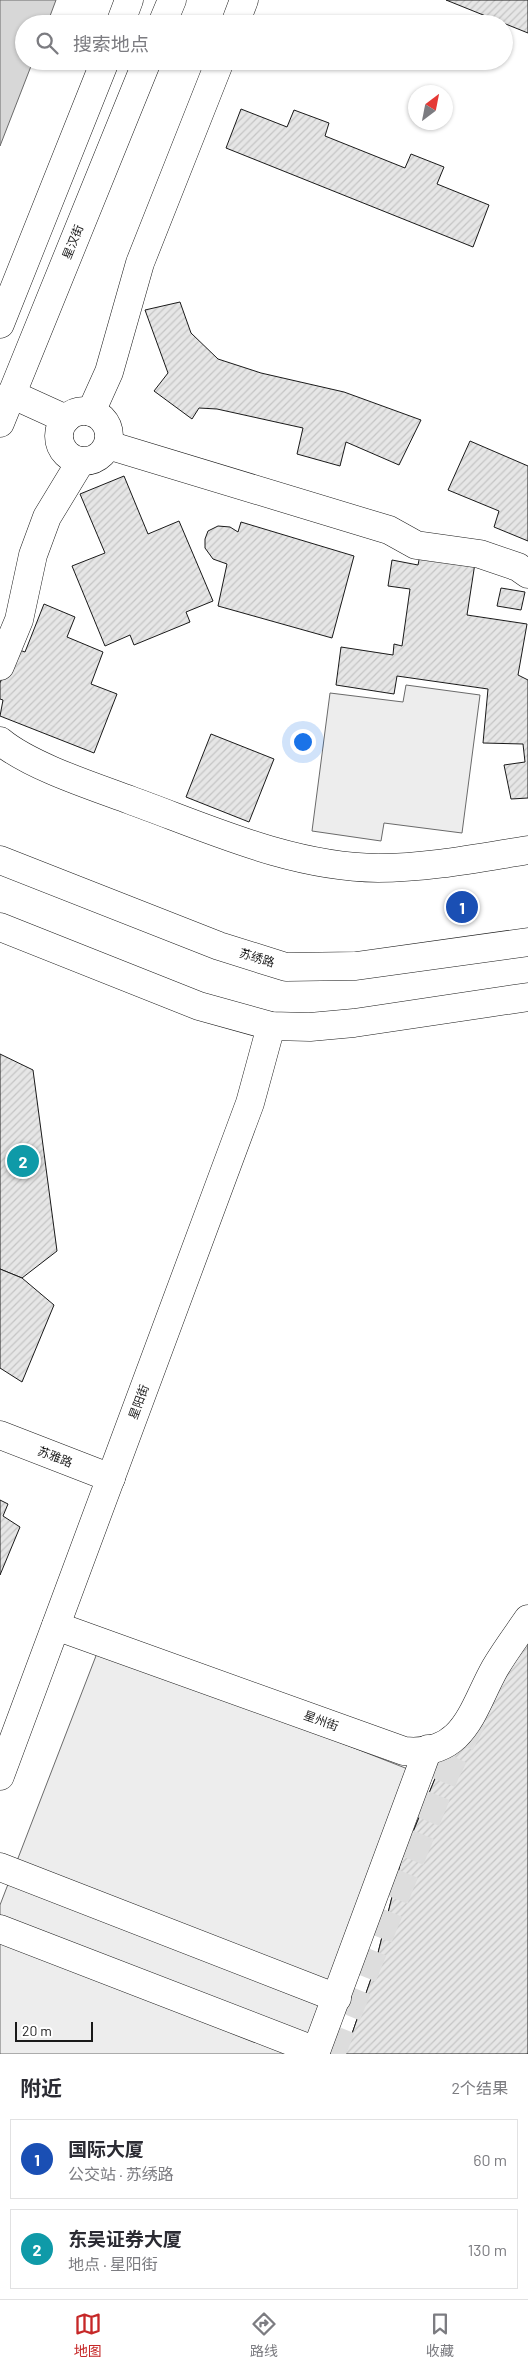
<!DOCTYPE html>
<html lang="zh">
<head>
<meta charset="utf-8">
<style>
  :root { --surface:#fff; --page:#f7f7f7; --text:#2b2b33; --muted:#7c7c81; --line:#e1e1e2; --accent:#c62828 }
  body { margin:0; font-family:Barlow,"Noto Sans SC",sans-serif; background:var(--page); color:var(--text) }
  .compass { position:absolute; left:408px; top:85px; width:45px; height:45px; border-radius:50%; background:var(--surface); box-shadow:0 1px 4px #0004; rotate:32deg }
  .scale { position:absolute; left:15px; bottom:12px; width:78px; box-sizing:border-box; padding-left:5px; border:2px solid #1a1a1a; border-top:0; font-size:14px; line-height:18px; white-space:nowrap; color:#1a1a1a; -webkit-text-stroke:4px #fff; paint-order:stroke }
  .you { position:absolute; left:302px; top:741px; width:18px; height:18px; margin:-12px; border:4px solid #fff; border-radius:50%; background:#1a73e8; box-shadow:0 0 0 8px #1a73e833 }
  .badge { display:grid; place-items:center; width:32px; height:32px; border-radius:50%; background:var(--accent); color:#fff; font-size:16px; font-weight:700 }
  .pin { position:absolute; translate:-50% -50%; border:2px solid #fff; box-shadow:0 1px 5px #0006 }
  .list { margin:0; padding:0; list-style:none }
  h2 { display:flex; justify-content:space-between; align-items:center; height:65px; margin:0; padding:0 20px; font-size:21px }
  h2 small { font-size:16px; font-weight:400; color:var(--muted) }
  .list li { display:grid; grid-template-columns:32px 1fr auto; gap:15px; align-items:center; box-sizing:border-box; height:80px; margin:0 10px 10px; padding:0 10px; border:1px solid var(--line); border-radius:0px }
  .list b { display:block; font-size:19px; white-space:nowrap }
  .list p { margin:0; font-size:16px; white-space:nowrap; color:var(--muted) }
  .list em { font-size:16px; font-style:normal; color:var(--muted) }
  .icon { flex:none; width:28px; height:28px; fill:none; stroke:currentColor; stroke-width:2; stroke-linecap:round; stroke-linejoin:round }
  .map { position:relative; flex:none; width:528px; height:2054px; overflow:hidden }
  .search { position:absolute; background:var(--surface); box-shadow:0 1px 4px #0004; left:15px; right:15px; top:15px; height:55px; display:flex; align-items:center; gap:12px; box-sizing:border-box; padding:0 18px; border-radius:28px; color:var(--muted); font-size:19px }
  .sheet { height:245px; background:var(--surface) }
  nav { display:flex; justify-content:space-around; align-items:center; box-sizing:border-box; height:70px; border-top:1px solid var(--line); background:var(--surface); font-size:14px; color:var(--muted) }
  nav a { display:grid; justify-items:center; gap:2px }
  nav .on { color:var(--accent) }
  .map>svg:first-child { display:block }
</style>
</head>
<body>
<div class="map">
<svg width="528" height="2054" viewBox="0 0 528 2054">
  <defs>
    <pattern id="building-hatch" width="6" height="6" patternUnits="userSpaceOnUse" patternTransform="scale(1.25)"><rect width="6" height="6" fill="#e6e6e6"/><path d="M-1 1l2-2M0 6l6-6M5 7l2-2" fill="none" stroke="#c5c5c5"/></pattern>
  </defs>
  <rect width="100%" height="100%" fill="#fff"/>
  <g fill="#ededed" stroke="#6a6a6a">
    <polygon points="406,685 480,695 462,833 384,823 381,841 312,831 330,693 403,702"/>
    <polygon points="99,1648 418,1773 309,2054 0,2054 0,1905"/>
  </g>
  <polygon fill="#d7d7d7" stroke="#6a6a6a" points="0,0 56,0 47,24 24,24 24,61 33,61 0,146"/>
  <g fill="url(#building-hatch)" stroke="#1a1a1a">
    <polygon points="446,0 528,0 528,33"/>
    <polygon points="241,109 287,127 294,110 329,123 325,136 405,168 411,154 444,167 437,184 489,205 473,247 226,148"/>
    <polygon points="180,302 191,333 218,359 261,373 344,392 421,420 399,465 346,442 340,466 297,454 303,428 217,409 199,408 192,419 154,391 168,373 145,310"/>
    <polygon points="470,441 528,466 528,541 494,527 499,511 448,490"/>
    <polygon points="124,476 148,534 179,521 213,601 186,612 190,622 134,645 130,635 105,646 72,566 105,553 80,494"/>
    <polygon points="241,522 354,556 332,638 218,606 227,564 213,559 205,548 205,539 208,531 218,526 230,527 238,532"/>
    <polygon points="420,555 475,563 467,615 527,624 518,675 528,680 528,798 511,799 504,765 525,762 523,744 483,743 488,689 397,676 394,694 336,685 341,647 393,655 394,644 402,646 410,589 388,586 392,560 418,565"/>
    <polygon points="501,588 525,592 521,610 497,606"/>
    <polygon points="44,604 75,617 67,637 103,652 91,684 117,694 94,753 0,716 3,700 0,699 0,683 14,648 25,652"/>
    <polygon points="211,734 274,759 249,822 186,797"/>
    <polygon points="0,1054 33,1070 57,1251 22,1278 0,1269"/>
    <polygon points="0,1269 22,1278 54,1305 22,1382 0,1368"/>
    <polygon points="0,1500 8,1504 3,1516 20,1527 0,1575"/>
    <polygon points="528,1619 528,2054 345,2054 373,1973 401,1861 439,1769 470,1707"/>
    <polygon points="528,1619 528,2054 345,2054 373,1973 401,1861 439,1769 470,1707"/>
  </g>
  <g fill="none" stroke-linecap="round" stroke-linejoin="round">
    <polyline stroke="#ddd" stroke-width="28" stroke-dasharray="28 14" stroke-linecap="butt" points="331,2054 446,1772 473,1719"/>
    <defs>
      <g id="minor">
        <polyline points="235,24 244,0"/>
        <polyline points="11,394 66,419"/>
        <circle cx="84" cy="436" r="25"/>
        <polyline points="91,412 109,372 140,263 220,61"/>
        <polyline points="108,445 389,530 416,545 480,554 518,567 528,574"/>
        <polyline points="0,666 19,620 33,555 47,517 81,461"/>
        <path d="M 0,741 C 30,766 92,786 130,800 C 210,829 291,867 378,868 C 428,868 478,858 528,850"/>
        <polyline points="0,1435 111,1478"/>
        <path d="M 56,1626 L 404,1751 C 465,1757 472,1709 495,1668 C 505,1651 517,1635 528,1619"/>
        <polyline points="0,1776 250,1103 271,1026"/>
        <polyline points="0,1867 337,1998"/>
        <polyline points="0,1929 316,2051"/>
        <polyline points="315,2054 428,1749"/>
      </g>
      <g id="major">
        <polyline points="120,24 129,0"/>
        <polyline points="162,24 172,0"/>
        <polyline points="0,324 105,61"/>
        <polyline points="0,423 147,61"/>
        <polyline points="0,860 219,946 286,967 356,966 528,942"/>
        <polyline points="0,927 199,1006 271,1026 310,1027 354,1023 528,997"/>
      </g>
    </defs>
    <use href="#minor" stroke="#1a1a1a" stroke-width="29"/>
    <use href="#major" stroke="#1a1a1a" stroke-width="29"/>
    <use href="#minor" stroke="#fff" stroke-width="28"/>
    <use href="#major" stroke="#fff" stroke-width="28"/>
  </g>
  <g text-anchor="middle" stroke-width="4" stroke-linejoin="round" paint-order="stroke">
    <g font-size="12" fill="#1a1a1a" stroke="#fff">
      <text transform="translate(73 242) rotate(-68)" y="4">星汉街</text>
      <text transform="translate(257 958) rotate(17)" y="4">苏绣路</text>
      <text transform="translate(139 1402) rotate(-70)" y="4">星阳街</text>
      <text transform="translate(55 1457) rotate(21)" y="4">苏雅路</text>
      <text transform="translate(321 1721) rotate(20)" y="4">星州街</text>
    </g>
  </g>
</svg>
<svg class="compass" viewBox="-18 -18 36 36"><path d="M0-13l5 13h-10z" fill="#e53935"/><path d="M0 13l5-13h-10z" fill="#7c7c81"/></svg>
<div class="scale">20 m</div>
<div class="you"></div>
<div class="pin badge" style="left:462px;top:907px;background:#1a4fb4">1</div>
<div class="pin badge" style="left:23px;top:1161px;background:#0f9aa8">2</div>
<div class="search"><svg class="icon" aria-label="search" viewBox="0 0 24 24"><circle cx="10" cy="10" r="6"/><path d="M15 15l6 6"/></svg>搜索地点</div>
</div>
<section class="sheet">
<h2>附近<small>2个结果</small></h2>
<ul class="list">
<li><span class="badge" style="background:#1a4fb4">1</span><div><b>国际大厦</b><p>公交站 · 苏绣路</p></div><em>60 m</em></li>
<li><span class="badge" style="background:#0f9aa8">2</span><div><b>东吴证券大厦</b><p>地点 · 星阳街</p></div><em>130 m</em></li>
</ul>
</section>
<nav>
<a class="on"><svg class="icon" aria-label="map" viewBox="0 0 24 24"><path d="M3 6l6-2 6 2 6-2v14l-6 2-6-2-6 2zM9 4v14M15 6v14"/></svg>地图</a>
<a><svg class="icon" aria-label="directions" viewBox="0 0 24 24"><path d="M12 3l9 9-9 9-9-9zM9 14v-3h6M13 9l2 2-2 2"/></svg>路线</a>
<a><svg class="icon" aria-label="saved" viewBox="0 0 24 24"><path d="M7 4h10v16l-5-4-5 4z"/></svg>收藏</a>
</nav>
</body>
</html>
